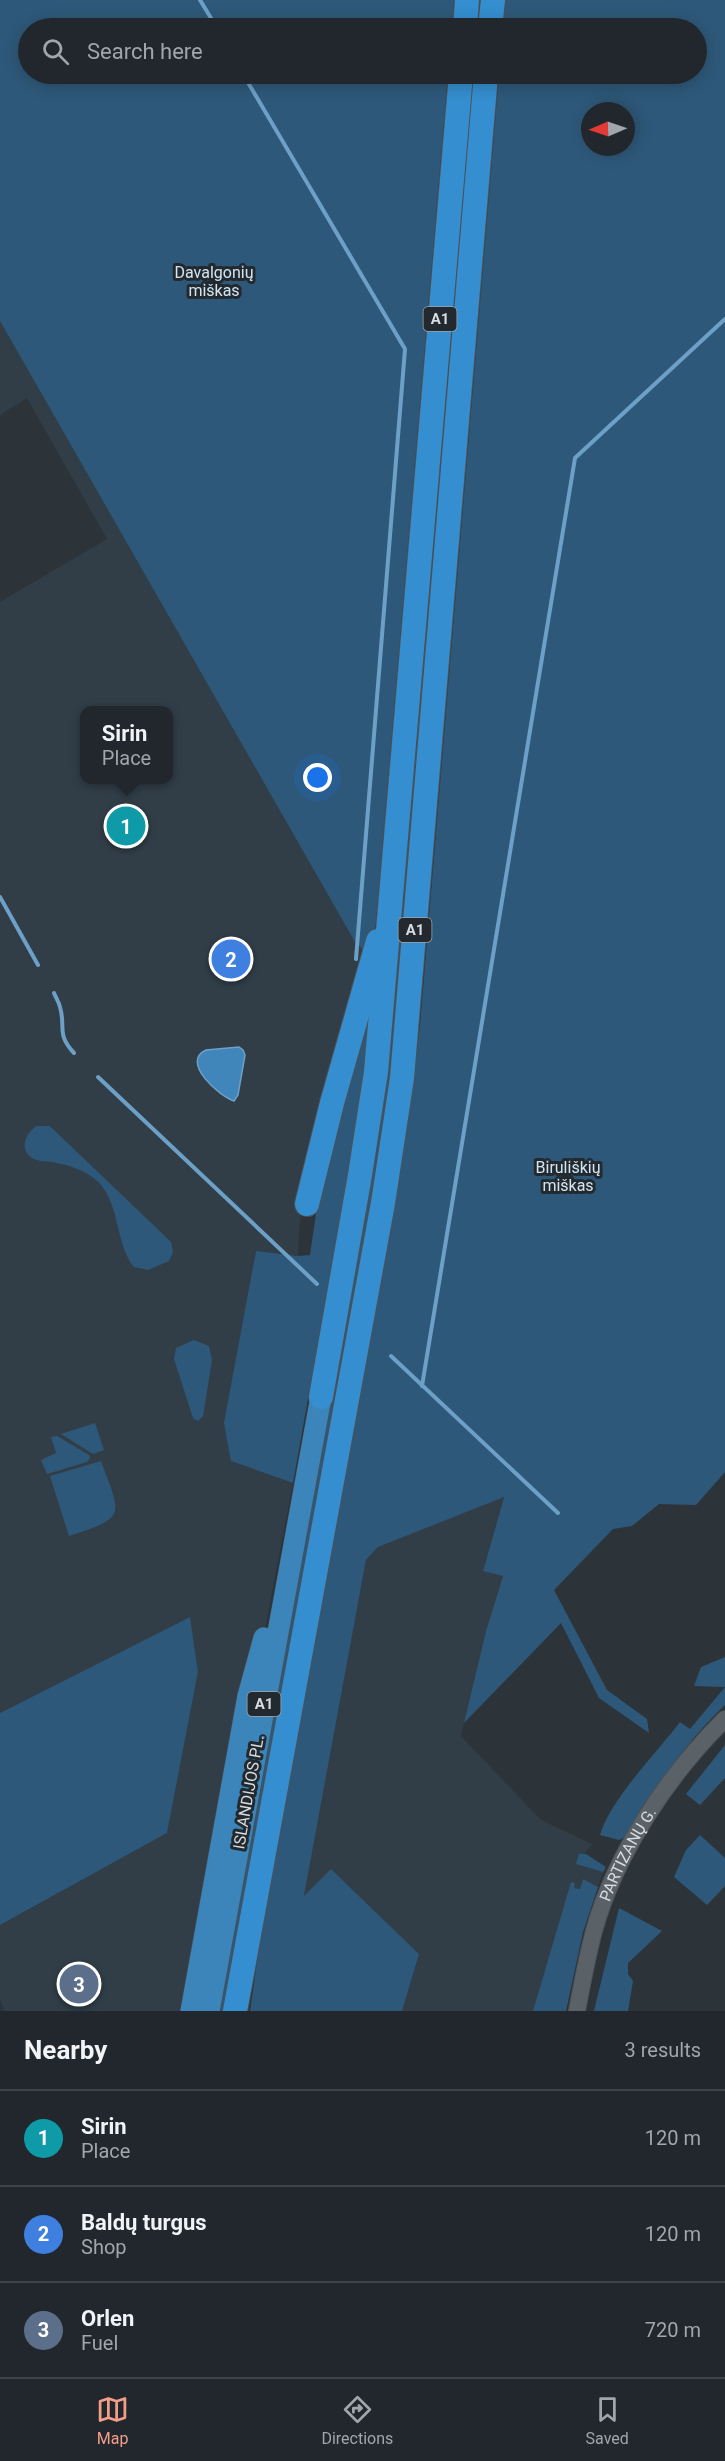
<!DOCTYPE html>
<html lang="en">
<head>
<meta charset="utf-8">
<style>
  :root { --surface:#21272c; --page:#292f34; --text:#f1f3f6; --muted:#a2a5a9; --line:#3e4448; --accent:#f49e89 }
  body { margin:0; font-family:Roboto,sans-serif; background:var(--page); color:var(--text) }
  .compass { position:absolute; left:581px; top:102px; width:54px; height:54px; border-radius:50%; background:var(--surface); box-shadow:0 3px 15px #0003; rotate:268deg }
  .you { position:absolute; left:318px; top:778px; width:21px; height:21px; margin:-15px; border:4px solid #fff; border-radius:50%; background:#1a73e8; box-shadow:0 0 0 9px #1a73e833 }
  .badge { display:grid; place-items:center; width:39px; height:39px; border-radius:50%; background:var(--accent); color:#fff; font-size:20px; font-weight:700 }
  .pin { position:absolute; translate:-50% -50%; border:3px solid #fff; box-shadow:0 2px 6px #0006 }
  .popup { position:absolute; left:80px; top:706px; width:93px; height:78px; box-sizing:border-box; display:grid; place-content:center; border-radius:12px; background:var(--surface); filter:drop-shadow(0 2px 4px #0005); font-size:20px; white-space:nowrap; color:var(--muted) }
  .popup b { font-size:22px; color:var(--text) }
  .popup::after { content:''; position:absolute; left:50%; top:100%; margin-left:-12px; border:12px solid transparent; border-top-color:var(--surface) }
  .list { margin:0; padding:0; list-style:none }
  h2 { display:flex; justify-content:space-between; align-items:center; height:78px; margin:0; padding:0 24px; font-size:26px }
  h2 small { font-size:20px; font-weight:400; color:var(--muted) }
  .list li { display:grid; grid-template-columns:39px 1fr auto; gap:18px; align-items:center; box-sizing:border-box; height:96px; padding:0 24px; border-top:2px solid var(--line) }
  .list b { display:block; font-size:22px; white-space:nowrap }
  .list p { margin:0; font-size:20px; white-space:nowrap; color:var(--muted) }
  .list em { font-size:20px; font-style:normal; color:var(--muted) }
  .icon { flex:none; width:33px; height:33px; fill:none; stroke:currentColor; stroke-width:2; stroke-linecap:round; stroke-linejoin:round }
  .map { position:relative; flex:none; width:725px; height:2011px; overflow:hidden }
  .search { position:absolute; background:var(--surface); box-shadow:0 3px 15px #0003; left:18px; right:18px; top:18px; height:66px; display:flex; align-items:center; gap:15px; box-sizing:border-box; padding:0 21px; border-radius:33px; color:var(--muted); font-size:22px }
  .sheet { height:366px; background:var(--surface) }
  nav { display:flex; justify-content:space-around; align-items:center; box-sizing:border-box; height:84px; border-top:2px solid var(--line); background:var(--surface); font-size:16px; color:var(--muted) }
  nav a { display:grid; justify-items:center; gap:3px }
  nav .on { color:var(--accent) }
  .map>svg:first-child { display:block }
</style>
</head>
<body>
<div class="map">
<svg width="725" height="2011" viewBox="0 0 725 2011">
  <rect width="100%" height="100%" fill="#2c343a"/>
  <g fill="#313e48" fill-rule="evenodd">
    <path d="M 0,321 L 355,942 L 369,956 L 309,1162 L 299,1229 L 298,1256 L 256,1251 L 231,1461 L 293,1483 L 239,1764 L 217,1846 L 206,1866 L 209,1886 L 188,2011 L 5,2011 L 0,2000 L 0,1925 L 167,1833 L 198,1672 L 190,1617 L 0,1713 L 0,602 L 107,539 L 27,398 L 0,415 ZM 84,710 L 168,710 L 168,780 L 84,780 Z"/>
    <polygon points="504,1496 483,1570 503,1576 486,1631 461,1736 541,1820 592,1844 576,1864 603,1872 598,1887 583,1879 580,1889 574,1888 571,1883 533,2011 402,2011 419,1954 331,1869 304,1897 366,1560 378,1547"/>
  </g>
  <g fill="#2e5879" fill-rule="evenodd">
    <polygon points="0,0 454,0 452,28 28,28 28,74 448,74 376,922 369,956 355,942 0,321"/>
    <path d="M 504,0 L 725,0 L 725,1472 L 696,1505 L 659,1504 L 632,1526 L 613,1529 L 554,1590 L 607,1690 L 647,1719 L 649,1733 L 599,1698 L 561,1623 L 464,1723 L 486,1631 L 503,1576 L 483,1571 L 504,1497 L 378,1547 L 366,1560 L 304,1896 L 331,1869 L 419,1954 L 402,2011 L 250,2011 L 261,1935 L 411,1097 L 420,1025 L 499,74 L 696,74 L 696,28 L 502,28 ZM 590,111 L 626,111 L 626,147 L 590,147 Z"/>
    <polygon points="468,74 480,74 390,1104 226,2011 216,2011 347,1298"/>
    <polygon points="373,981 360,1107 293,1483 231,1461 224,1423 256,1251 298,1256 310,1255 319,1193"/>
    <path d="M 37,1126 L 49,1126 L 53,1129 L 171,1242 L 173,1252 L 169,1261 L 148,1270 L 134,1267 C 114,1242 121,1201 95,1179 C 82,1169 68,1165 52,1162 C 47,1161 40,1162 34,1159 C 19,1152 24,1133 37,1126 Z"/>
    <polygon points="194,1340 209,1346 212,1360 203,1416 198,1421 193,1418 174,1359 176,1348"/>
    <polygon points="95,1423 104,1450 93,1454 61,1434"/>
    <polygon points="57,1436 89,1455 90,1458 87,1462 47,1474 41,1460 56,1453 51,1437"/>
    <path d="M 101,1461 C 121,1516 128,1517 69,1536 L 50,1476 Z"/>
    <polygon points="190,1617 198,1672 167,1833 0,1925 0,1713"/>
    <path d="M 725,1657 L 725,1705 C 685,1743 654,1789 625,1837 L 619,1840 L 600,1835 C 609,1801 659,1750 680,1722 L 690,1729 L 725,1687 L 694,1686 L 701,1667 Z"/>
    <polygon points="725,1745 725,1778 700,1805 686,1794"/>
    <polygon points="700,1835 725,1858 725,1886 707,1905 674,1877 686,1850"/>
    <polygon points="579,1854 586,1854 606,1867 603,1872 576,1864"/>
    <polygon points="583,1879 598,1887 583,1932 566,2011 533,2011 571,1882 575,1883 574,1888 580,1889"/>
    <polygon points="619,1908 662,1931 628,1963 628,1974 633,1981 628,2011 594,2011"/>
  </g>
  <path fill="#4086bb" stroke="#6da0c6" stroke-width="1.5" d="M 239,1047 L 243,1050 L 245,1055 L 238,1095 L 234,1101 C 219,1096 180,1062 206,1050 Z"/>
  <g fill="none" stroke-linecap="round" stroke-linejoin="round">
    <g stroke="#6da0c6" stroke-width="4">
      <polyline points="200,0 217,28"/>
      <polyline points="243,74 405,349 356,959"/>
      <polyline points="0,897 38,965"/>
      <path d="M 54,993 C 56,998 59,1002 60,1007 C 66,1027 56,1034 74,1053"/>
      <polyline points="98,1077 317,1284"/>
      <polyline points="391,1356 558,1513"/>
      <polyline points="422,1386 575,458 725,319"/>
    </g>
    <defs>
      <g id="tertiary">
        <path id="s1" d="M 577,2011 C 582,1984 587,1957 594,1931 C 615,1854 669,1774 725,1719"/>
      </g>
      <g id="trunk">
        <polyline points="191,2011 248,1696 264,1638"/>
        <polyline points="209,2011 321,1397"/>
      </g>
      <g id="motorway">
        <polyline points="465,28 467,0"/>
        <polyline points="490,28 493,0"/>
        <polyline points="307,1204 332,1103 378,941"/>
        <polyline points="321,1397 360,1175 376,1072 461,74"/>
        <polyline points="235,2011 383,1203 402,1078 486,74"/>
      </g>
    </defs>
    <use href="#tertiary" stroke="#4b5156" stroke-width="18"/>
    <use href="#trunk" stroke="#4b5156" stroke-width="22"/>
    <use href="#motorway" stroke="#4b5156" stroke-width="26"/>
    <use href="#tertiary" stroke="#5a6268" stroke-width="16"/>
    <use href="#trunk" stroke="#3c85ba" stroke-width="21"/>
    <use href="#motorway" stroke="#358ecf" stroke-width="24"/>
  </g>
  <g text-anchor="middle" stroke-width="6" stroke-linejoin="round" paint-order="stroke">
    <g fill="#232a2f" stroke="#a1a7ab" stroke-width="1.5">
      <rect x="423.5" y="307" width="33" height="24" rx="4.5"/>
      <rect x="398.5" y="918" width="33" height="24" rx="4.5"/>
      <rect x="247.5" y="1692" width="33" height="24" rx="4.5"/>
    </g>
    <g font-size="15" font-weight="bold" fill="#d7dce0">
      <text x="440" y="324">A1</text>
      <text x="415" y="935">A1</text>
      <text x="264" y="1709">A1</text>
    </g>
    <g font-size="16" fill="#d2e4f2" stroke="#232a2f">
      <text x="214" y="278">Davalgonių<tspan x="214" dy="18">miškas</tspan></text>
      <text x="568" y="1173">Biruliškių<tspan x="568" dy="18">miškas</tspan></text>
    </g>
    <g font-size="16" fill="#d7dce0" stroke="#232a2f">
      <text transform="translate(248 1792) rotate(-80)" y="6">ISLANDIJOS PL.</text>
      <text dy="6" stroke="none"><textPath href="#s1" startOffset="166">PARTIZANŲ G.</textPath></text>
    </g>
  </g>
</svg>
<svg class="compass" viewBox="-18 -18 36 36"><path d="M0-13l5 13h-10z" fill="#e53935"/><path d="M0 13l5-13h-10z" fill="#a2a5a9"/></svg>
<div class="you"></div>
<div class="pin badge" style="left:126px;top:826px;background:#0f9aa8">1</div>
<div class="popup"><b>Sirin</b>Place</div>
<div class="pin badge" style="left:231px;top:959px;background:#3f7fe0">2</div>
<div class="pin badge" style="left:79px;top:1984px;background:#5c6f8a">3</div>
<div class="search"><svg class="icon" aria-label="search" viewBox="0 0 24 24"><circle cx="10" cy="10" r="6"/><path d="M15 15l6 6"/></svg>Search here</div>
</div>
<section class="sheet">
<h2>Nearby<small>3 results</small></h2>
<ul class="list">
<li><span class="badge" style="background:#0f9aa8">1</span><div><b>Sirin</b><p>Place</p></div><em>120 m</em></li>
<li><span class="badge" style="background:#3f7fe0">2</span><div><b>Baldų turgus</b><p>Shop</p></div><em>120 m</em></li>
<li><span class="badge" style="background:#5c6f8a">3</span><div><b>Orlen</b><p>Fuel</p></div><em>720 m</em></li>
</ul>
</section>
<nav>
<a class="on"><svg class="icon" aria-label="map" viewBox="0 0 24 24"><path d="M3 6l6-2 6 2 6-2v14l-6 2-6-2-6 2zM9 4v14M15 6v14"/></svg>Map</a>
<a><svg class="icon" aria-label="directions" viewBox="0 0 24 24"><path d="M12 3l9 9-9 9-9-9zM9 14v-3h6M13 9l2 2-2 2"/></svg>Directions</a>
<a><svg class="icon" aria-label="saved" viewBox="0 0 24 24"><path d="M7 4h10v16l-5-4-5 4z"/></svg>Saved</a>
</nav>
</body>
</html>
